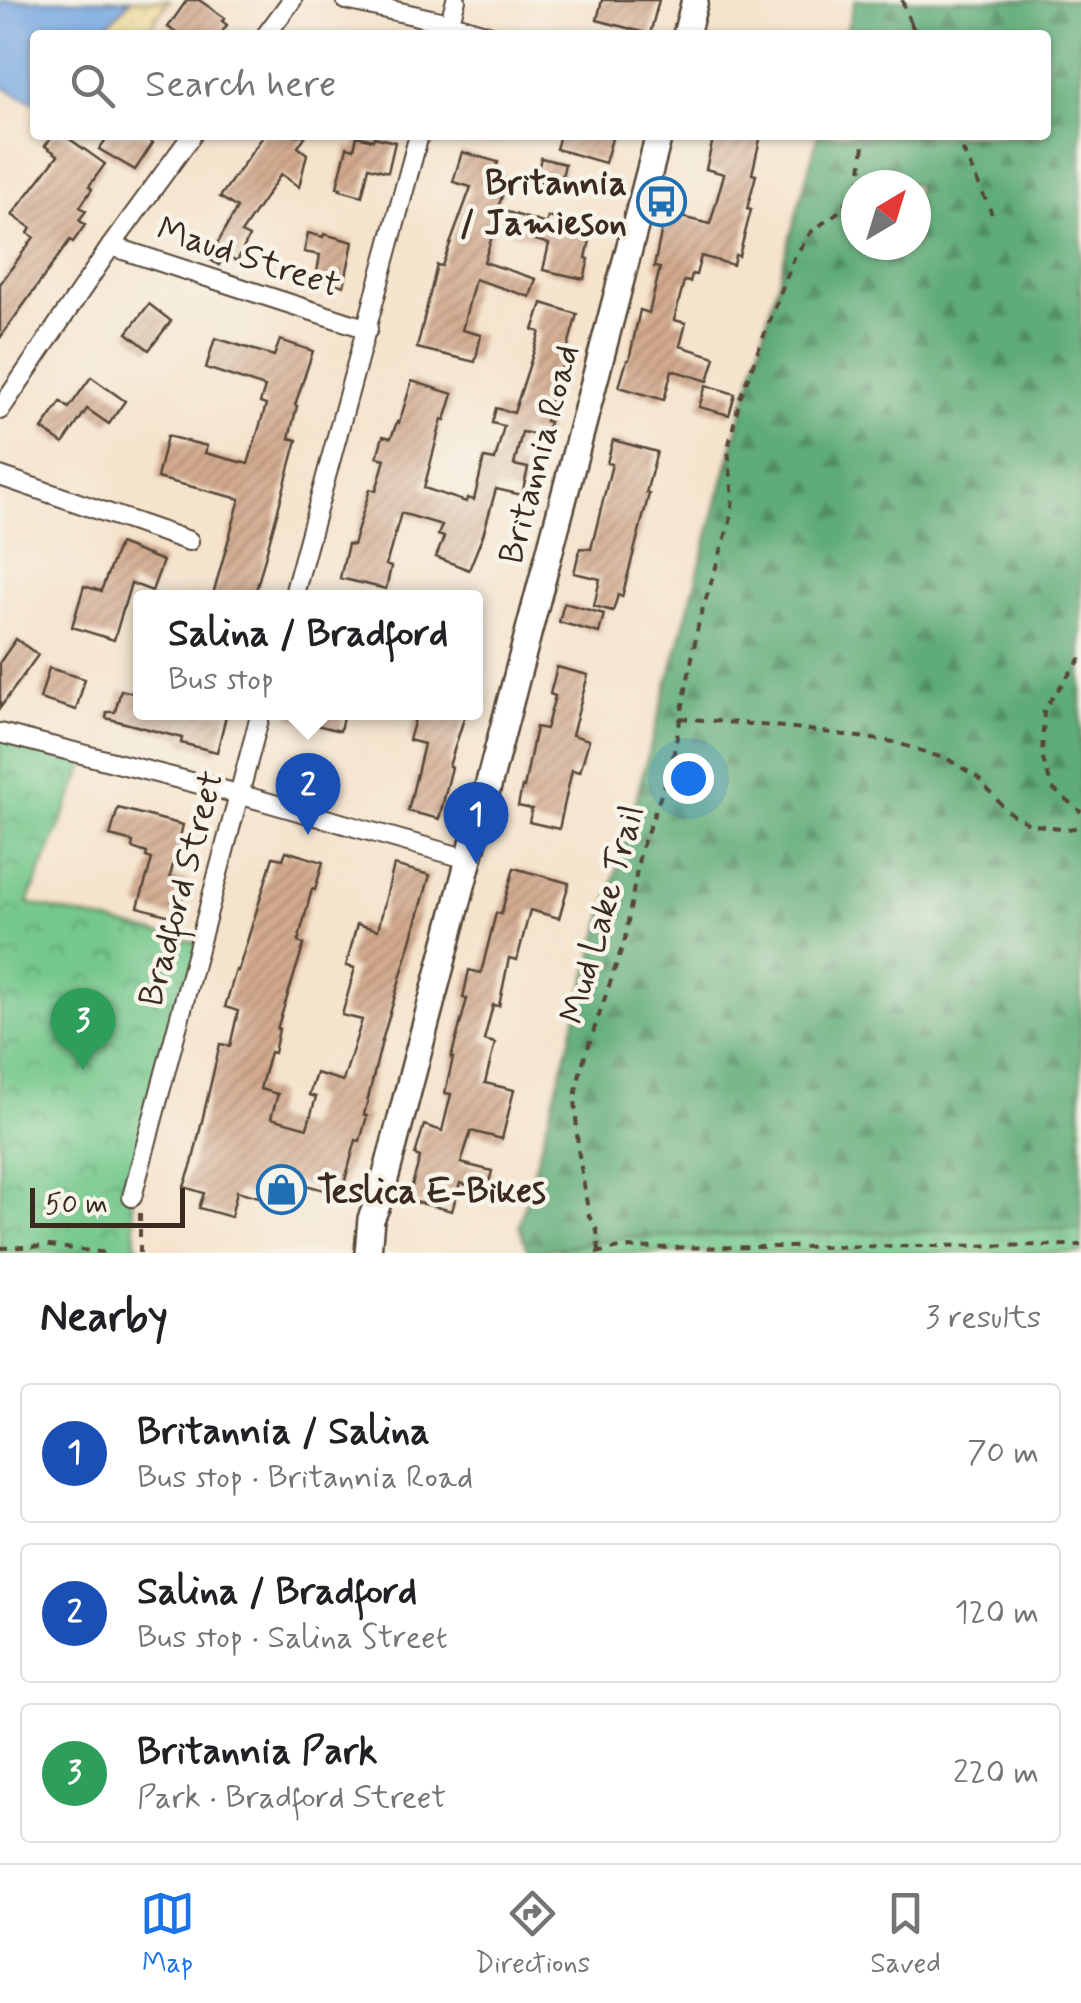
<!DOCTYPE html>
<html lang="en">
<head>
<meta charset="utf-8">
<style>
  :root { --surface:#fff; --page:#f6f6f6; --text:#202124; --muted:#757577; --line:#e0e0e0; --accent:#1a73e8 }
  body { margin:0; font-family:Mynerve,sans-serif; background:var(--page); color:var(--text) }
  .compass { position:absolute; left:841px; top:170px; width:90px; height:90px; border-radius:50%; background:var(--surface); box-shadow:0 2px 8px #0004; rotate:38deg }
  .scale { position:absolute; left:30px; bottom:25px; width:155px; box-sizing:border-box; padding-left:10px; border:5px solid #3b2a1e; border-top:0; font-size:28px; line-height:35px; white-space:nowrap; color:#3b2a1e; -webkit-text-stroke:8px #f7f3e8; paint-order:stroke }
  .you { position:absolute; left:688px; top:778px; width:35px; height:35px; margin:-25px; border:8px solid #fff; border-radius:50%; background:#1a73e8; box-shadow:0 0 0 15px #1a73e833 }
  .badge { display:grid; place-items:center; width:65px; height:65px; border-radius:50%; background:var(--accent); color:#fff; font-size:32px; font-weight:700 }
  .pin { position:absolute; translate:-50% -82px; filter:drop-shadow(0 2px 5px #0008) }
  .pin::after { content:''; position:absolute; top:52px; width:35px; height:30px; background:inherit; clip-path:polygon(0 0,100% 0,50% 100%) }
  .popup { position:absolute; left:133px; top:590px; width:350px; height:130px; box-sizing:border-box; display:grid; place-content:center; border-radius:10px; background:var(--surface); filter:drop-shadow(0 2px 8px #0005); font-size:32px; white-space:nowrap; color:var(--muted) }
  .popup b { font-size:38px; color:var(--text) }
  .popup::after { content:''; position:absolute; left:50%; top:100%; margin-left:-20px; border:20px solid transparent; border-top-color:var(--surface) }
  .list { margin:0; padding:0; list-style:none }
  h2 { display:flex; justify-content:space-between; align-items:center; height:130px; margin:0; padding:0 40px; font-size:42px }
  h2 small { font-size:32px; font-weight:400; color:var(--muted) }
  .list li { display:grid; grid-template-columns:65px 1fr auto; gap:30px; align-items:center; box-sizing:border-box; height:140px; margin:0 20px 20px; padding:0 20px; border:2px solid var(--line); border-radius:10px }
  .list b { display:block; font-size:38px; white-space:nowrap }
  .list p { margin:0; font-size:32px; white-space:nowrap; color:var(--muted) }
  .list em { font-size:32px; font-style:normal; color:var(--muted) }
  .icon { flex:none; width:55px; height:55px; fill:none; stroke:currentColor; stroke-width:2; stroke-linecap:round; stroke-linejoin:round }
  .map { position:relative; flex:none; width:1081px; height:1253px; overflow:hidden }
  .search { position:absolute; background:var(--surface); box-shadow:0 2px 8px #0004; left:30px; right:30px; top:30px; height:110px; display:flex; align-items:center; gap:25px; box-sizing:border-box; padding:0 35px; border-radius:10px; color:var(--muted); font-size:38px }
  .sheet { height:610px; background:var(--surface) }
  nav { display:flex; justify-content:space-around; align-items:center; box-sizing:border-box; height:140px; border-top:2px solid var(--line); background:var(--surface); font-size:28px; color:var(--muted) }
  nav a { display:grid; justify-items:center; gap:5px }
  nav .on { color:var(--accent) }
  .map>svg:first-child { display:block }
</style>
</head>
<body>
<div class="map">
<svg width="1081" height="1253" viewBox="0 0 1081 1253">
  <defs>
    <pattern id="grass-tufts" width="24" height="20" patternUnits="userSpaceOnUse" patternTransform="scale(2.5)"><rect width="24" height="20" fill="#74c88c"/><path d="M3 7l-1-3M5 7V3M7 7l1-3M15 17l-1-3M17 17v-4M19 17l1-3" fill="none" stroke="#60a372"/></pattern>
    <pattern id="forest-firs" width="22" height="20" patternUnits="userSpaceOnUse" patternTransform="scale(2.5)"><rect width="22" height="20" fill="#5fac78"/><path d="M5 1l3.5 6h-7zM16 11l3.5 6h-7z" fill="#508c62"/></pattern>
    <pattern id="sand-dots" width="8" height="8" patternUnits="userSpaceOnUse" patternTransform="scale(2.5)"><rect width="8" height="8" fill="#eeda9e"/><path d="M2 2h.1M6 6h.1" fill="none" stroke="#cdbb88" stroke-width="1.8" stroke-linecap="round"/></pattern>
    <pattern id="park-crowns" width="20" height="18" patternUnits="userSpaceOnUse" patternTransform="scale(2.5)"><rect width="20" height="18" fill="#74c88c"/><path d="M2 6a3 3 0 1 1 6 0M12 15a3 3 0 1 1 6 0" fill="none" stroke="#60a372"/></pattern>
    <pattern id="building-hatch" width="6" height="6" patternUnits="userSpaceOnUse" patternTransform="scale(2.5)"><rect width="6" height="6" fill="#d3ab90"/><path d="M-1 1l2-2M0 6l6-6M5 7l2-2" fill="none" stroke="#ac8b75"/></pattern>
  </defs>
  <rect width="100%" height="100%" fill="#f7f3e8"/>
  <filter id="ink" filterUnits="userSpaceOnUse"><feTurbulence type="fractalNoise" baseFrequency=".01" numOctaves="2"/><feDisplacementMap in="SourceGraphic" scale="20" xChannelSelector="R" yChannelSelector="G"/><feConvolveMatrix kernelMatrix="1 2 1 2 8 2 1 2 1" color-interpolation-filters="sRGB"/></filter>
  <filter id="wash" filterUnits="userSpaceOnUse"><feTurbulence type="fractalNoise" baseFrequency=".0048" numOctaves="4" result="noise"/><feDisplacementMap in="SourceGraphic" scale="40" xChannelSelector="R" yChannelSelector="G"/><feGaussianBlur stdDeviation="2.25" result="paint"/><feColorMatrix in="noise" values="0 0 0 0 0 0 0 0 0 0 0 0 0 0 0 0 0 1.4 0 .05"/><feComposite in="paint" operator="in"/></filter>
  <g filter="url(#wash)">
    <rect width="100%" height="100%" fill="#f5e3cc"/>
    <polygon fill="url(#grass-tufts)" stroke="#587955" stroke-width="2.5" points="1081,1210 1081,1253 557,1253 589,1216"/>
    <path fill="url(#forest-firs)" stroke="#4d6b4b" stroke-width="2.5" fill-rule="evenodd" d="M 855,0 L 1081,0 L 1081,1229 L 627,1237 L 528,1253 L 519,1225 L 818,135 L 1046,135 L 1046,35 L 845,35 ZM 856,185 L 916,185 L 916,245 L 856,245 Z"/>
    <polygon fill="url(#sand-dots)" stroke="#94825e" stroke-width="2.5" points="131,0 169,0 145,35 98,35"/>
    <polygon fill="url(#park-crowns)" stroke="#587955" stroke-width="2.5" points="0,735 89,755 28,903 199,943 132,1197 137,1253 0,1253"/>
    <polygon fill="#77a8e2" stroke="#596980" stroke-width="2.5" points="0,0 131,0 98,35 35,35 35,100 33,102 0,86"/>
    <g id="blocks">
      <g fill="url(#building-hatch)">
        <polygon points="187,0 199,0 225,18 222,21 227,25 220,35 179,35 168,27"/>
        <polygon points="602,0 659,0 650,34 597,20"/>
        <polygon points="53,135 64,135 105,164 89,186 92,189 80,207 86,211 79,220 85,225 73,242 70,240 0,338 0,284 34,237 28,233 31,228 12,215 58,155 45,146"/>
        <polygon points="109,135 142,135 153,143 135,170 99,149"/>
        <polygon points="264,135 306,135 298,147 307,154 299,187 281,174 241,233 249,237 237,261 226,255 219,265 209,259 237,208 220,197"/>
        <polygon points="560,135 613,135 605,163 556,149"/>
        <polygon points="714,135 761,135 752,174 756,175 747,209 751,210 739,256 735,255 733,265 701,256 696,275 692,274 690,282 684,281 674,320 686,323 680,346 715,357 708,381 672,370 664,400 619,387 627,360 629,360 640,310 649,313 660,268 654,267 665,213 710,224 724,174 706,169"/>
        <polygon points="357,136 373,140 374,137 395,142 388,172 369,167 362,196 340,190 341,188 337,187 347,147 354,149"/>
        <polygon points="462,152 498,162 494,175 507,179 498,209 546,224 548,217 590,228 587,239 590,240 586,258 589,259 584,279 543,270 549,244 495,227 484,262 536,279 530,297 475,279 462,330 481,335 475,362 417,348 437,265 442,266 471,187 453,182"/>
        <polygon points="541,158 565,164 560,186 535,180"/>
        <polygon points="308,233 323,237 324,234 353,242 344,286 316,278 320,255 304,252"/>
        <polygon points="542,303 577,314 562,368 554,392 552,391 545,421 549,422 545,436 522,432 514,465 528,468 522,495 496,489 483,535 469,570 436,557 444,537 438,535 442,525 401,513 386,565 391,567 386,589 340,578 348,544 353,545 370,489 376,491 385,459 377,457 383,436 391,438 397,422 399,423 412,381 453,394 445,420 442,419 424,488 466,502 467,498 474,500 484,458 495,460 504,426 492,423 496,408 514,413 540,332 533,330"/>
        <polygon points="149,304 171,321 149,350 127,333"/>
        <polygon points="215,338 274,356 280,340 313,351 295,405 297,406 289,438 297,440 254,598 212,598 240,499 157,478 167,436 207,446 205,453 248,464 266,405 260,403 265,387 206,368"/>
        <polygon points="91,377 125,401 109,424 87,409 63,444 42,429 61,402 69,408"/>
        <polygon points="706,385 735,394 729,415 699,407"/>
        <polygon points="613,440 657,452 646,493 649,494 622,597 618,595 613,611 594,606 600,579 574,573 580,548 591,549 612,464 607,463"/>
        <polygon points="119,544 163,561 152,591 131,583 114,640 72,627 84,586 101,591"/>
        <polygon points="564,603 604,614 599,633 559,622"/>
        <polygon points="16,639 38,655 0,708 0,662"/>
        <polygon points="557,667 588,675 572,735 589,740 580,772 572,770 559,829 529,822 532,809 518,806 522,787 524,788 536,727 546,729 555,696 550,694"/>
        <polygon points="49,668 85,679 76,710 40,699"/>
        <polygon points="121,690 140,695 140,712 227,712 217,752 181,743 182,738 106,718 107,712 115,712"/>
        <polygon points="290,712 344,712 340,731 289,718"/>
        <polygon points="417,712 466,712 449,766 452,767 439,819 408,811 424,744 409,740"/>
        <polygon points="118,808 183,825 170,876 188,881 177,918 138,907 152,859 146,857 147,853 132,848 133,842 110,836"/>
        <polygon points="286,851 323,862 315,890 312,889 298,942 304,944 277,1029 279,1029 274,1053 270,1052 260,1089 278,1094 271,1118 307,1128 316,1097 309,1095 316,1073 343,1081 362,1020 342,1015 355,968 346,966 357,924 378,930 394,865 430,875 382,1041 364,1115 367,1116 360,1141 356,1140 341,1195 296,1182 289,1205 237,1191 231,1217 199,1208 204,1193 184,1187 192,1164 220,1044 230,1046 238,1011 225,1007 236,970 238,971 273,857 283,859"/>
        <polygon points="514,868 569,883 559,918 530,910 517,960 509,958 499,1006 493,1005 484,1040 495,1043 485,1083 514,1090 502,1139 471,1131 461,1163 492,1171 487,1190 460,1183 452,1211 408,1200 420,1157 415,1155 424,1125 442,1131 451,1094 445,1093 453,1058 451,1058 467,999 463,998 469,970 481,973 496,913 501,914"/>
      </g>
    </g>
  </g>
  <g filter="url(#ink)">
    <use href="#blocks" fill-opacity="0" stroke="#574638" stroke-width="2.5"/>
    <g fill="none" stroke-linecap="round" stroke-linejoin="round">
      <defs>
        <g id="street">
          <polyline points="346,0 449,23 488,35"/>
          <polyline points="266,35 292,0"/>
          <polyline points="446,35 456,0"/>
          <polyline points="111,246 368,329"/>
          <polyline points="0,410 111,246 192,135"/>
          <polyline points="0,476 189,541"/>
          <polyline points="293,598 419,135"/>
          <polyline points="0,733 238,794 468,859"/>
          <polyline points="132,1197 261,712"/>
        </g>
        <g id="secondary">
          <polyline points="686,35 695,0"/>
          <polyline points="368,1253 371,1219 380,1198 659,135"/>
        </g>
      </defs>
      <use href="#street" stroke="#574638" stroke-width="22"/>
      <use href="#secondary" stroke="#574638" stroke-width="30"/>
      <g stroke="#574638" stroke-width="4" stroke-dasharray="8 8" stroke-linecap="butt">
        <polyline points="902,0 910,22 907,35"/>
        <polyline points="910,22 917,35"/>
        <polyline points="956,135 992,214"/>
        <polyline points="857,185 860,181 865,135"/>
        <polyline points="1081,658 1044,709 1042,756 1052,788 1081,812"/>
        <polyline points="680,718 795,728 894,742 949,760 977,777 1007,811 1029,824 1067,829 1081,827"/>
        <polyline points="140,1213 140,1253"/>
        <polyline points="0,1248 50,1246 107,1253"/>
        <polyline points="599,1251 597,1231 589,1216 578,1149 575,1097 581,1068 625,939 640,852 671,768 699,621 730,522 733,498 728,449 740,398 794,258 811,232 842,209 856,187"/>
        <polyline points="596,1253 620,1248 1081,1245"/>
      </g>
      <use href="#street" stroke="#fff" stroke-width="18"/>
      <use href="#secondary" stroke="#fff" stroke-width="25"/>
    </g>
  </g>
  <defs>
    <symbol id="bus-ring" viewBox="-11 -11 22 22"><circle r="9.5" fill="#f7f3e8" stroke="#1f6fb2" stroke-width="1.5"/><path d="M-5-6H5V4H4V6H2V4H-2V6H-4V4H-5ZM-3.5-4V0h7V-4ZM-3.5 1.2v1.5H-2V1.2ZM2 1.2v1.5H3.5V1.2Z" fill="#1f6fb2"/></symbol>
    <symbol id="shop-ring" viewBox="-11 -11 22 22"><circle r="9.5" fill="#f7f3e8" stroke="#1f6fb2" stroke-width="1.5"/><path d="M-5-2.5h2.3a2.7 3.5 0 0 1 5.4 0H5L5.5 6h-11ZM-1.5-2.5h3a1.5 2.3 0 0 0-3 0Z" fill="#1f6fb2"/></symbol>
  </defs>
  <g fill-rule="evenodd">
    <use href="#bus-ring" x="634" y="174" width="55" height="55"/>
    <use href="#shop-ring" x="254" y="1162" width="55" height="55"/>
  </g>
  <g text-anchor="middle" stroke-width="9" stroke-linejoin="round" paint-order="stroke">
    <g font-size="35" font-weight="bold" fill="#3b2a1e" stroke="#f7f3e8" text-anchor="end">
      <text x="627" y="194">Britannia<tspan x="627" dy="40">/ Jamieson</tspan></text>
      <text x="317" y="1202" text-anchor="start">Teslica E-Bikes</text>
    </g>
    <g font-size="35" fill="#3b2a1e" stroke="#f7f3e8">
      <text transform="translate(249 256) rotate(18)" y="12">Maud Street</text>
      <text transform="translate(538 454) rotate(-75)" y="12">Britannia Road</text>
      <text transform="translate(180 888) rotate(-75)" y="12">Bradford Street</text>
      <text transform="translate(601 914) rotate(-74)" y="12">Mud Lake Trail</text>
    </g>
  </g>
</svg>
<svg class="compass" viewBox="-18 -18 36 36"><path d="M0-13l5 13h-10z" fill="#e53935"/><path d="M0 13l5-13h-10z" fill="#757577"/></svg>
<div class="scale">50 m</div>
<div class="you"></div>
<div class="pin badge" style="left:476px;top:864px;background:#1a4fb4">1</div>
<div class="pin badge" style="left:308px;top:835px;background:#1a4fb4">2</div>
<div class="popup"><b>Salina / Bradford</b>Bus stop</div>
<div class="pin badge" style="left:83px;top:1070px;background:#2e9e5b">3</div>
<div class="search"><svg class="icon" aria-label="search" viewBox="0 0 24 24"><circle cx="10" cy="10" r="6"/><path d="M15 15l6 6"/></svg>Search here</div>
</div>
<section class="sheet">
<h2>Nearby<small>3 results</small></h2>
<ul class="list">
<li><span class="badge" style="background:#1a4fb4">1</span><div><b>Britannia / Salina</b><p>Bus stop · Britannia Road</p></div><em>70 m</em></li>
<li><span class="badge" style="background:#1a4fb4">2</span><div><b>Salina / Bradford</b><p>Bus stop · Salina Street</p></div><em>120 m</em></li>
<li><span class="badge" style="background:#2e9e5b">3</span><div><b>Britannia Park</b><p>Park · Bradford Street</p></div><em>220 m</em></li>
</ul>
</section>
<nav>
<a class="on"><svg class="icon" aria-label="map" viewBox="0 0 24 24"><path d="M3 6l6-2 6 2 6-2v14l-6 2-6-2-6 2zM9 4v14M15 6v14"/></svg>Map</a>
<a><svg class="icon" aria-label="directions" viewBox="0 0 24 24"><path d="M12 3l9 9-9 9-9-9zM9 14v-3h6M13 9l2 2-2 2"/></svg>Directions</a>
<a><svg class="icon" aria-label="saved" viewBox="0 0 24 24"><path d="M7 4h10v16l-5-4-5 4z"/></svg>Saved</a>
</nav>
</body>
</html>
